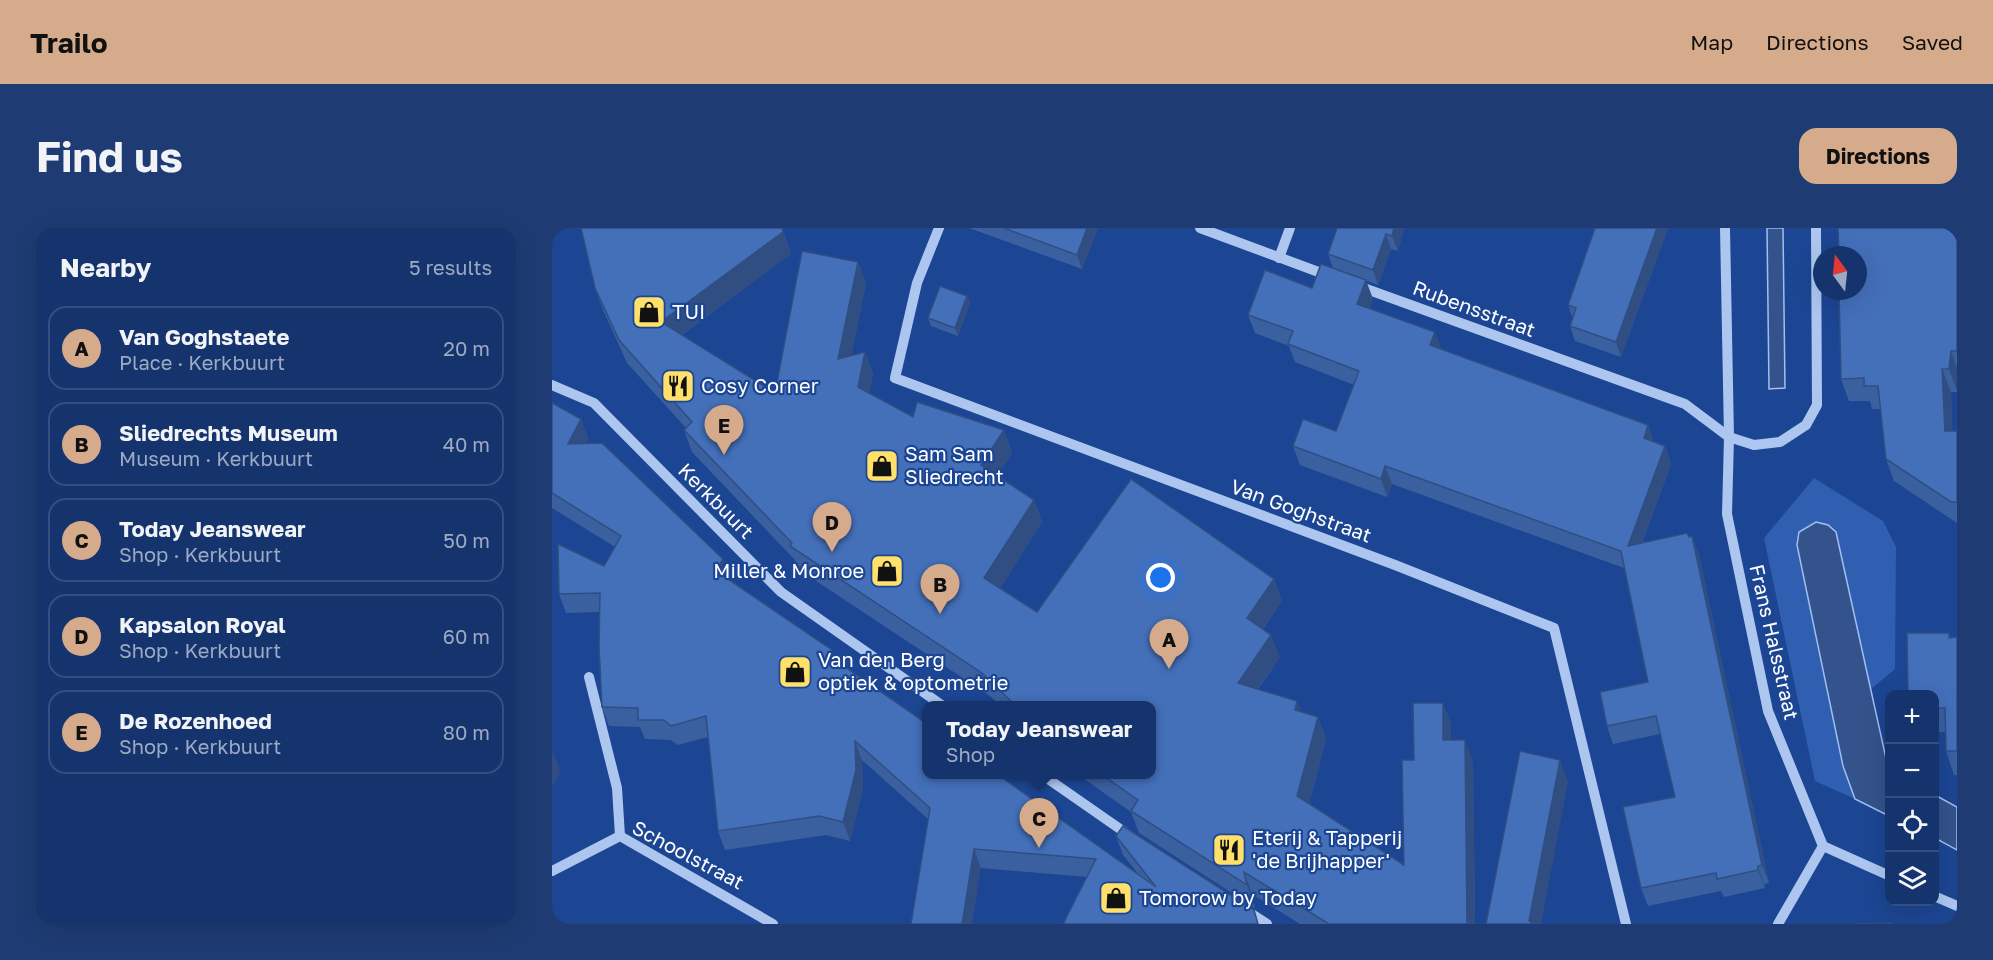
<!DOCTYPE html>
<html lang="en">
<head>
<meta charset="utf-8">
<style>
  :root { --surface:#15346e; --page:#1e3c73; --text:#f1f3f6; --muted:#9daac2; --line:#344f81; --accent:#d6ab8b }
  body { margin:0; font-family:"Golos Text",sans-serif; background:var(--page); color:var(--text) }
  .controls { position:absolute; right:18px; bottom:18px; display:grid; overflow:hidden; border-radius:12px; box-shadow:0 6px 24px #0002 }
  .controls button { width:54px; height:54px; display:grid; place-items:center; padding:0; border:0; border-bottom:2px solid var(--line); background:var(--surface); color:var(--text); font:30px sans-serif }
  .compass { position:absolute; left:1261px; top:18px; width:54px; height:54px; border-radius:50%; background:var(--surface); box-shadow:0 6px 24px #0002; rotate:345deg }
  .you { position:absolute; left:609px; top:350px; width:21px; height:21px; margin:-15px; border:4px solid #fff; border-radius:50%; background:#1a73e8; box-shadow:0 0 0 9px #1a73e833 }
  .badge { display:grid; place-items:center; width:39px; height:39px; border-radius:50%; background:var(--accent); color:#111; font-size:20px; font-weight:700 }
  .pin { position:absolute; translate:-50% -50px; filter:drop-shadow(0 2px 3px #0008) }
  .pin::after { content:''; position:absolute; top:32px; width:21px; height:18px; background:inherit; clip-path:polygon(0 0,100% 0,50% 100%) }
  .popup { position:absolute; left:370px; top:473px; width:234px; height:78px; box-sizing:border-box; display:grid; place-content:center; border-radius:12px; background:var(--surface); filter:drop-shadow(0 2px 4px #0005); font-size:20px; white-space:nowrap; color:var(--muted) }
  .popup b { font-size:22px; color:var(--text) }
  .popup::after { content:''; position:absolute; left:50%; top:100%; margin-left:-12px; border:12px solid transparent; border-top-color:var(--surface) }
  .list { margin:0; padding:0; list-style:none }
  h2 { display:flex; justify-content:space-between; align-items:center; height:78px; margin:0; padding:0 24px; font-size:26px }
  h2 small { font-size:20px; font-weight:400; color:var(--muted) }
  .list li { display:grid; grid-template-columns:39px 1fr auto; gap:18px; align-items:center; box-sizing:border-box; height:84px; margin:0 12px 12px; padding:0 12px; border:2px solid var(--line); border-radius:18px }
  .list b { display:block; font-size:22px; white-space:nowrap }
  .list p { margin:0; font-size:20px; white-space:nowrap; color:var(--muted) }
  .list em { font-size:20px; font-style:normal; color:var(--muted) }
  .icon { flex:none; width:33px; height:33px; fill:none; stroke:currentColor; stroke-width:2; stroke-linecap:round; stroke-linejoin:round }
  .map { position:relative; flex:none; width:1405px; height:696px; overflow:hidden; border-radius:18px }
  header { display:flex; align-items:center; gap:36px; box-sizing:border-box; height:84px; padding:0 30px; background:var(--accent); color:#111 }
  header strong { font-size:28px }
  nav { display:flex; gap:33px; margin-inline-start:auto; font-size:21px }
  .intro { display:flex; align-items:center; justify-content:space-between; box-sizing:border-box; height:144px; padding:0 36px }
  h1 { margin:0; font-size:42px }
  .button { padding:15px 27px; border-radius:18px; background:var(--accent); color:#111; font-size:21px; font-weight:700 }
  main { display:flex; gap:36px; padding:0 36px }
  aside { flex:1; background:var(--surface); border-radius:18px; box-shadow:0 6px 24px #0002 }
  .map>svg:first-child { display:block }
</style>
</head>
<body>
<header>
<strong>Trailo</strong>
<nav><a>Map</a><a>Directions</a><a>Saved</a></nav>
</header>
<div class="intro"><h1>Find us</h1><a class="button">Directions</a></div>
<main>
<aside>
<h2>Nearby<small>5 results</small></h2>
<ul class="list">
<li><span class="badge">A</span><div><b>Van Goghstaete</b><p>Place · Kerkbuurt</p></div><em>20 m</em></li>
<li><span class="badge">B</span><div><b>Sliedrechts Museum</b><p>Museum · Kerkbuurt</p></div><em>40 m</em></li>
<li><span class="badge">C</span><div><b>Today Jeanswear</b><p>Shop · Kerkbuurt</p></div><em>50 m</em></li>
<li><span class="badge">D</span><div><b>Kapsalon Royal</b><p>Shop · Kerkbuurt</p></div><em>60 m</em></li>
<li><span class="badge">E</span><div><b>De Rozenhoed</b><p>Shop · Kerkbuurt</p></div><em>80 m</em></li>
</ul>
</aside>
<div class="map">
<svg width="1405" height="696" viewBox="0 0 1405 696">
  <rect width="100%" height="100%" fill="#1c4693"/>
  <polygon fill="#305fb1" points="1262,250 1331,293 1344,319 1343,441 1318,462 1284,304 1247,305 1245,317 1291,538 1303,571 1263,553 1212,310"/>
  <g fill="#34538c" stroke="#a0bff1" stroke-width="1.5">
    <polygon points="1215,0 1231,0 1233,160 1217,161"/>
    <polygon points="1264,294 1276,297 1284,304 1337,544 1337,588 1303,571 1291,538 1245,317 1247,304"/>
    <polygon points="1383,567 1405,579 1405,622 1383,610"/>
  </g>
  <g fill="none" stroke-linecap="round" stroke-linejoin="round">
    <g stroke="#adc6ef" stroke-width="10">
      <polyline points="387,0 365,55 343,150 843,337 1002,400 1074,696"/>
      <polyline points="648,0 780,49"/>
      <polyline points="1173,0 1177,209 1175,286 1216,483 1271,618 1338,648"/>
      <polyline points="727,30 738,0"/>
      <polyline points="806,58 1133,176 1177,209 1202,217 1228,214 1254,197 1265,177 1264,0"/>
      <polyline points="0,157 42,175 229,364 391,478"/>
      <polyline points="37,449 65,560 68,608"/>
      <polyline points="489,546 581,610"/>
      <polyline points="0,643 68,608 221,696"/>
      <polyline points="1382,668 1405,678"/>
      <polyline points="695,683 715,696"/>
      <polyline points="1226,696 1271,618"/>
    </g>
  </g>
  <g fill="#3a60a0">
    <polygon points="230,0 239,26 130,107 223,165 306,34 314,56 299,128 313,124 321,146 317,165 361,189 452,202 460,225 445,248 482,272 490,294 448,360 485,384 722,351 730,373 711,401 728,429 706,461 745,473 749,484 766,489 774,511 757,576 852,637 862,532 891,475 899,497 899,512 921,534 923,696 748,696 700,666 703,680 587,605 579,584 525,546 600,546 600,477 448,477 438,468 246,341 243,332 140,224 132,202 134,200 75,135 51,82 43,60"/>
    <polygon points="417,0 546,0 530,41"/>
    <polygon points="785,0 852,0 846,23 839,21 826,57 781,40 776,26"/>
    <polygon points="1043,0 1116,0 1069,129 1023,113 1018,98 1021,91 1016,77"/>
    <polygon points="1405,0 1405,164 1399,164 1400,203 1405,203 1405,295 1342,253 1334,231 1328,181 1320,181 1318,173 1297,173 1289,151"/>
    <polygon points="760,60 821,71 817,81 889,121 1096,197 1102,214 1113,218 1119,236 1090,315 1140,308 1147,327 1217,655 1212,656 1213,660 1172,669 1169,663 1096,678 1089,660 1123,569 1108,506 1061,516 1055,498 1096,454 1072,340 840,256 835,269 748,237 741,218 784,203 802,157 743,134 737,118 703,105 696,87"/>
    <polygon points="415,68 418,75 406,108 379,98 376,90"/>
    <polygon points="0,175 29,191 36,210 33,216 178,350 177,352 280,422 283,431 587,647 571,627 564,608 702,682 535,649 429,640 376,591 310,532 311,561 298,613 274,607 173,622 166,603 156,509 126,517 119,512 93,511 88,499 57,498 50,479 48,384 14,385 7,366 52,338 63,319 0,280"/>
    <polygon points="1397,405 1399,410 1405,409 1405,547 1402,547 1394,523 1393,504 1383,504 1383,466"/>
  </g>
  <g fill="#304e82">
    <polygon points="230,0 239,26 117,116 109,94"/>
    <polygon points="535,0 546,0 530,41 525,27"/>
    <polygon points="842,0 852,0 846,23 840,8"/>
    <polygon points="1105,0 1116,0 1069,129 1064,114"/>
    <polygon points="834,6 839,21 826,57 821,42"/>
    <polygon points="306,34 314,56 294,154 286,131"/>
    <polygon points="814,52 821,71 812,95 805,76"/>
    <polygon points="415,68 418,75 406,108 403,100"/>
    <polygon points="883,104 890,122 878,117"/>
    <polygon points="1399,123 1405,140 1405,163 1397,141"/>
    <polygon points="313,124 321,146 314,181 306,159"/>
    <polygon points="1390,141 1399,164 1401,226 1393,203"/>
    <polygon points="29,191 36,210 23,235 16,216"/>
    <polygon points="1096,197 1103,216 1092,210"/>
    <polygon points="452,202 460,225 437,260 429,237"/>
    <polygon points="1113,218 1119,236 1082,336 1076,318"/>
    <polygon points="833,238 840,256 835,269 829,251"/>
    <polygon points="482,272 490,294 441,372 432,350"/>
    <polygon points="1140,308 1147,327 1217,655 1210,637"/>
    <polygon points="171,331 178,350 171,362 164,343"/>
    <polygon points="722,351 730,373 703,412 695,390"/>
    <polygon points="719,407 728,429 694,477 686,455"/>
    <polygon points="280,422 287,442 276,427"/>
    <polygon points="745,473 753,495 743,482"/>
    <polygon points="891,475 899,497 899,534 891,512"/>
    <polygon points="766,489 774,511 753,590 745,568"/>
    <polygon points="913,512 921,534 923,696 915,696"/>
    <polygon points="303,513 310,532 311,561 298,613 291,594"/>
    <polygon points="1,524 9,544 0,558 0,527"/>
    <polygon points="1008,532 1016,554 989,696 978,696 977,693"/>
    <polygon points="422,621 429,640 420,696 410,696"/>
    <polygon points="1206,638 1212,656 1213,660 1206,642"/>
    <polygon points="692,644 700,666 703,680 695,657"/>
  </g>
  <g fill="#4470ba" stroke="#304e82" stroke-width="1.5">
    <polygon points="29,0 230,0 231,4 109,94 223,165 250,23 306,34 286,131 313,124 306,159 361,189 365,174 452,202 429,237 482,272 432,350 485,384 579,251 722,351 695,390 719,407 686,455 745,473 743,482 766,489 745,568 852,637 850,532 862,532 861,475 891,475 891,512 913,512 915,696 777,696 692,644 695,657 579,583 586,572 549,546 600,546 600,477 463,477 430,445 238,318 240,315 132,202 140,194 67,112 43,60 30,4"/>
    <polygon points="452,0 535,0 525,27"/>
    <polygon points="785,0 842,0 840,8 834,6 821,42 776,26"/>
    <polygon points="1043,0 1105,0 1064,114 1018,98 1024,80 1016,77"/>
    <polygon points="1286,0 1405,0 1405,123 1399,123 1397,141 1390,141 1393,203 1405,203 1405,274 1399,274 1334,231 1326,158 1312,158 1312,150 1289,151 1287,63 1306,63 1306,27 1287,27"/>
    <polygon points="769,36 814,52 805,76 883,104 878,117 1096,197 1092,210 1113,218 1076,318 1135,305 1137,309 1140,308 1210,637 1206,638 1206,642 1165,651 1164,645 1089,660 1071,579 1123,569 1104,488 1055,498 1048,464 1096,454 1069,323 833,238 829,251 741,218 751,191 784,203 807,143 736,116 741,103 696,87 713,42 760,60"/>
    <polygon points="388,58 415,68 403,100 376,90"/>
    <polygon points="0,175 29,191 16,216 50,215 171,331 164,343 280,422 276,427 375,496 375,546 445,546 604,659 564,608 571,598 702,682 706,696 512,696 513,692 544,631 422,621 410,696 359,696 378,580 303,513 304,542 291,594 267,588 166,603 154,488 119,498 112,492 86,492 86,480 50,479 47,418 48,365 7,366 6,316 52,338 69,308 0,265"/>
    <polygon points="1355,405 1397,405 1397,410 1405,409 1405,523 1394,523 1393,480 1383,480 1383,466 1356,466"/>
    <polygon points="968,523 1008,532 977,693 982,696 934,696"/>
    <polygon points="1337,695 1339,696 1304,696"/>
  </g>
  <defs>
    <symbol id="shop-square" viewBox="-11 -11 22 22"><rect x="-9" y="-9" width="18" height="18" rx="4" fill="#ffe06b" stroke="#1c4693"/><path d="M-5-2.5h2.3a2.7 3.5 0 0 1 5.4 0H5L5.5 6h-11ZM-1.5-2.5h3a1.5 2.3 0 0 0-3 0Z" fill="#111"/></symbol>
    <symbol id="restaurant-square" viewBox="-11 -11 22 22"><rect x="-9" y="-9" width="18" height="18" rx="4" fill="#ffe06b" stroke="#1c4693"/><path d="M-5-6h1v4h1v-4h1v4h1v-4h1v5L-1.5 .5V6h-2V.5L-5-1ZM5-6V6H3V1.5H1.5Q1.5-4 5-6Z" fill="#111"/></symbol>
  </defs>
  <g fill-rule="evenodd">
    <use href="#shop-square" x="78" y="65" width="38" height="38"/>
    <use href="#restaurant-square" x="107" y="139" width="38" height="38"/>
    <use href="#shop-square" x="311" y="219" width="38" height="38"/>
    <use href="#shop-square" x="316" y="324" width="38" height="38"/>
    <use href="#shop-square" x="224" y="425" width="38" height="38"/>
    <use href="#restaurant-square" x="658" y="603" width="38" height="38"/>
    <use href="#shop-square" x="545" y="651" width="38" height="38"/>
  </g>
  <g text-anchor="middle" stroke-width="4.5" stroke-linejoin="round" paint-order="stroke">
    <g font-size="20" fill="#fff" stroke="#1c4693">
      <text transform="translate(922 81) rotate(20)" y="7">Rubensstraat</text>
      <text transform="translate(164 273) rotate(45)" y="7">Kerkbuurt</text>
      <text transform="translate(749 283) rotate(20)" y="7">Van Goghstraat</text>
      <text transform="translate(1222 414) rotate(77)" y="7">Frans Halsstraat</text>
      <text transform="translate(136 627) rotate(28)" y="7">Schoolstraat</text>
    </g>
    <g font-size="20" fill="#fff" stroke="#1c4693" text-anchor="start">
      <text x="120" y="91">TUI</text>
      <text x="149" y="165">Cosy Corner</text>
      <text x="353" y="233">Sam Sam<tspan x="353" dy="23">Sliedrecht</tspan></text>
      <text x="312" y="350" text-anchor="end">Miller &amp; Monroe</text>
      <text x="266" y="439">Van den Berg<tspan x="266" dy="23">optiek &amp; optometrie</tspan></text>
      <text x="700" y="617">Eterij &amp; Tapperij<tspan x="700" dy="23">'de Brijhapper'</tspan></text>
      <text x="587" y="677">Tomorow by Today</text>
    </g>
  </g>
</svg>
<div class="controls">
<button>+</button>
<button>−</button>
<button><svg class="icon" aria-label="locate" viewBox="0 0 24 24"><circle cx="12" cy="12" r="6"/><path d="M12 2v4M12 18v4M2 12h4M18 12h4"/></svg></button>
<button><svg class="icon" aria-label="layers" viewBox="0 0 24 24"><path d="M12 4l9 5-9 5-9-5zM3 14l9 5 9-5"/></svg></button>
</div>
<svg class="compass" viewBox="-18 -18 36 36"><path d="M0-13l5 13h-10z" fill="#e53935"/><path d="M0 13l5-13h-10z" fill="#9daac2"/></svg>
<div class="you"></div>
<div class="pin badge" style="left:617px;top:441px">A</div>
<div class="pin badge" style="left:388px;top:386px">B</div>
<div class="pin badge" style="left:487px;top:620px">C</div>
<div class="popup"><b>Today Jeanswear</b>Shop</div>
<div class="pin badge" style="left:280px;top:324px">D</div>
<div class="pin badge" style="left:172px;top:227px">E</div>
</div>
</main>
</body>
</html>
